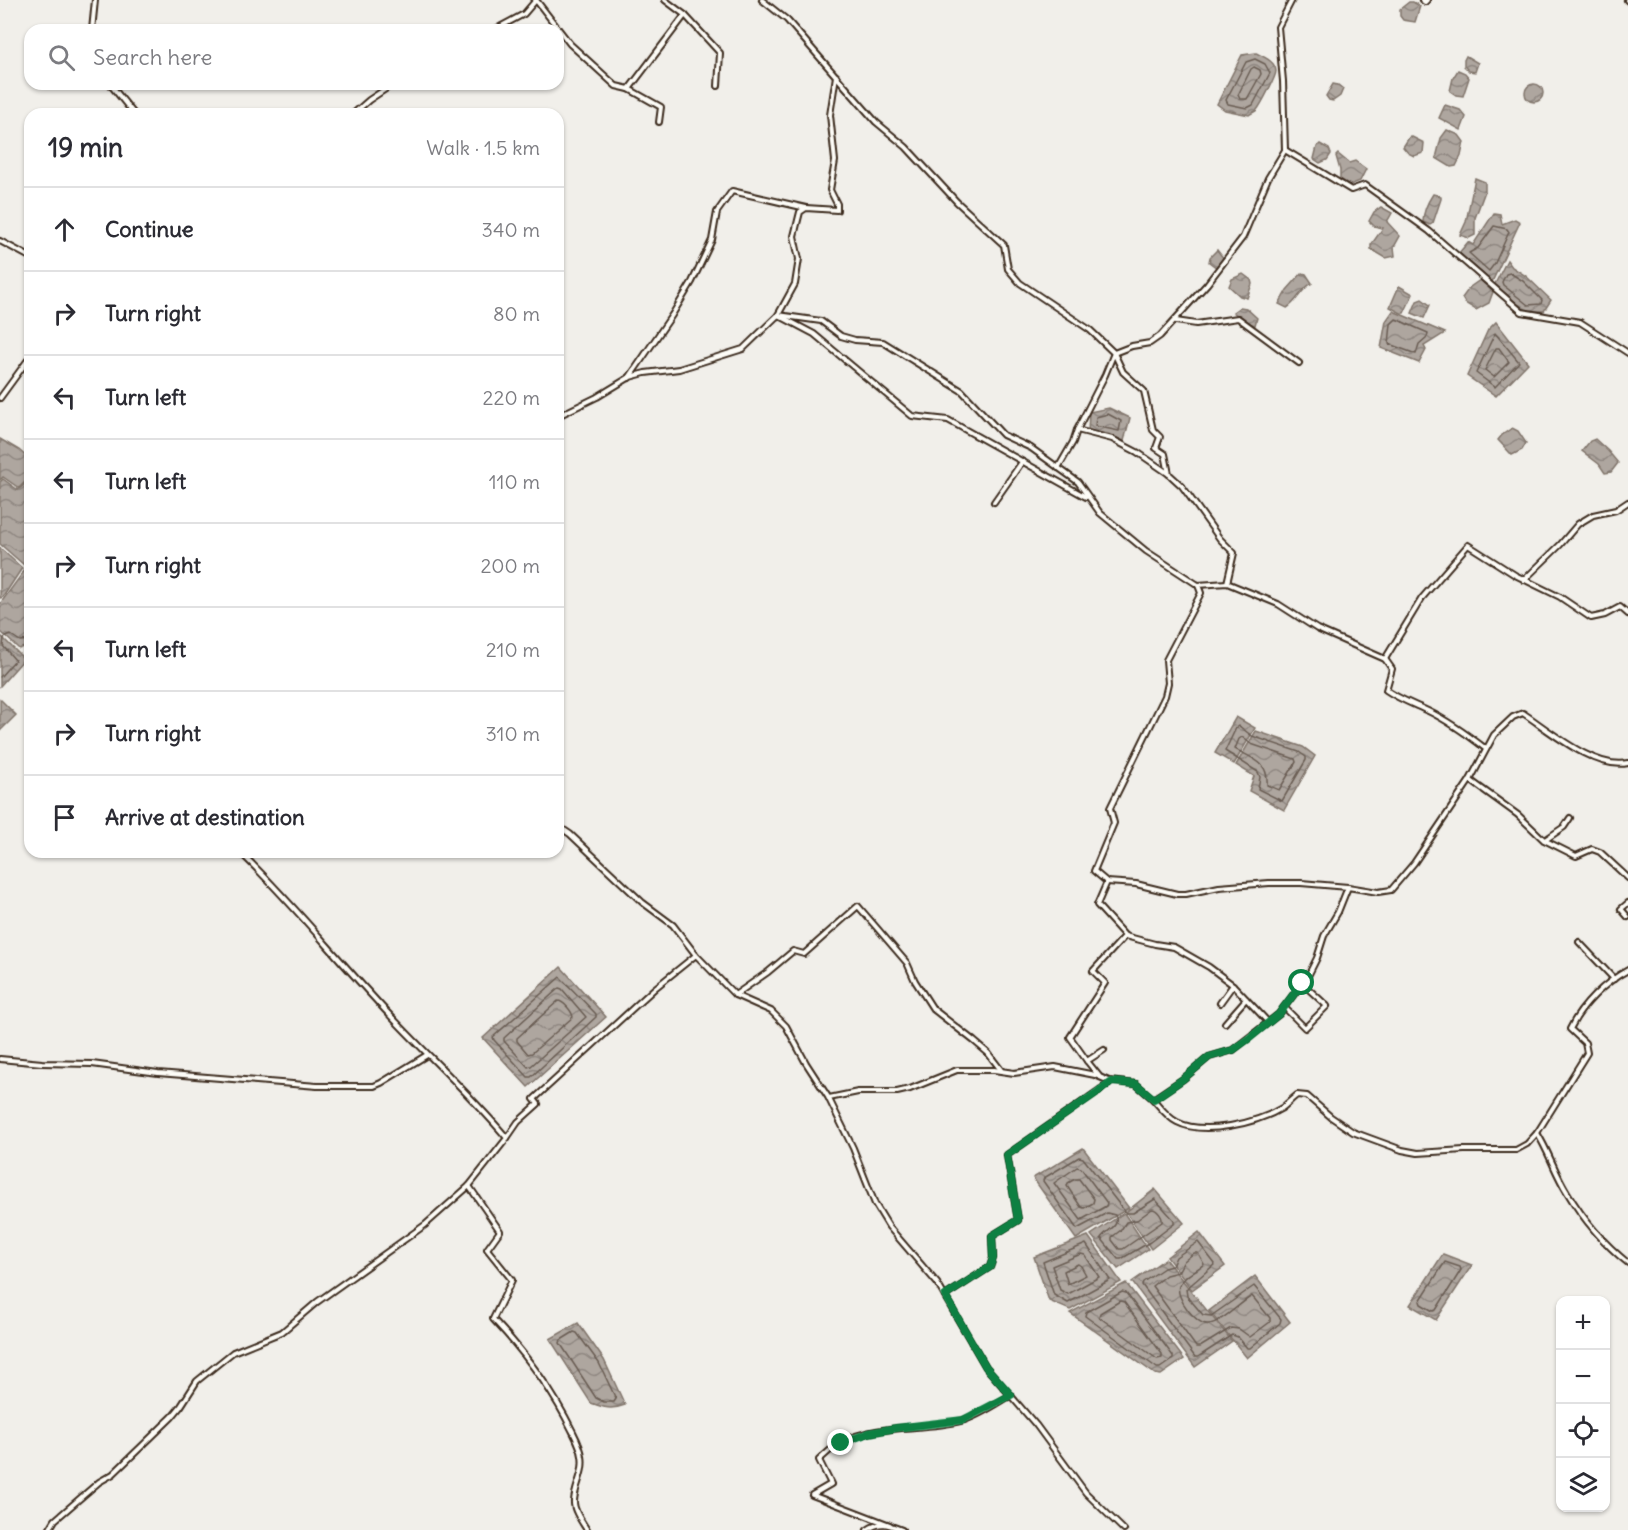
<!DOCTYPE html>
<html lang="en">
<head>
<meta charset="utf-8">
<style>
  :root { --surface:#fff; --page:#f7f7f7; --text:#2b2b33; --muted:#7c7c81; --line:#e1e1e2 }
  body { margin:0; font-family:Delius,sans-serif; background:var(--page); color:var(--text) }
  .controls { position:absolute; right:18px; bottom:18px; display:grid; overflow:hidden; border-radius:12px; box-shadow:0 2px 4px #0004 }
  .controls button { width:54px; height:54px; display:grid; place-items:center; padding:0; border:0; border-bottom:2px solid var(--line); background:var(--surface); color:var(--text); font:30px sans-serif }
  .stop { position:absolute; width:18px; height:18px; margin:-14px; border:4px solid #0b8043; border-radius:50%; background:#fff }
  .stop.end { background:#0b8043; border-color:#fff; box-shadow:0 2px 6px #0008 }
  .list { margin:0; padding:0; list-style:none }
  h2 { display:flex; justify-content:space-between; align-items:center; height:78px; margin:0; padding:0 24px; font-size:26px }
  h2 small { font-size:20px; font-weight:400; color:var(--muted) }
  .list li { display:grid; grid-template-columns:39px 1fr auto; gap:18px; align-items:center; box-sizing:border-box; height:84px; padding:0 24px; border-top:2px solid var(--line) }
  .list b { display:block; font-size:22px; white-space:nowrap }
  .list em { font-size:20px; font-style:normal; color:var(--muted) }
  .icon { flex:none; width:33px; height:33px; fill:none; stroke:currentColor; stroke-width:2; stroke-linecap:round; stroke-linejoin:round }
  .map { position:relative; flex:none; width:1628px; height:1530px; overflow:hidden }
  .search { position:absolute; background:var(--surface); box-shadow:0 2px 4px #0004; left:24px; top:24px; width:540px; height:66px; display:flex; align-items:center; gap:15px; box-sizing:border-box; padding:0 21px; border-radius:18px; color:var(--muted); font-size:22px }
  .panel { position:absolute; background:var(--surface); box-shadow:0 2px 4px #0004; left:24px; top:108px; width:540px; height:750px; border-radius:18px }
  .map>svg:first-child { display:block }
</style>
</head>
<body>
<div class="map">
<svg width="1628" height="1530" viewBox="0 0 1628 1530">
  <defs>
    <pattern id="water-waves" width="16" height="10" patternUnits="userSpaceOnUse" patternTransform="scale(1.5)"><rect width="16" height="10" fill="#aea69f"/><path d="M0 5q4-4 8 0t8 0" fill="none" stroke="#8f8781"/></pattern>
  </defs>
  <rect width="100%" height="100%" fill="#f1efea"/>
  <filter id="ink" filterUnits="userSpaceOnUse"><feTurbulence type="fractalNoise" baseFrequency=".0167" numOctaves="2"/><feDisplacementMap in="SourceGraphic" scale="12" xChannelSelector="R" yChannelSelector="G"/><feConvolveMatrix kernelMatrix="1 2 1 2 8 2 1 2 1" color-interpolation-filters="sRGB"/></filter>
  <g filter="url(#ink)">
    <g fill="url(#water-waves)" stroke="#80746b" stroke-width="1.5">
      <polygon points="1409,2 1413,2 1420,6 1415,22 1403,20 1400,16 1400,9"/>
      <path d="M 1256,53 C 1264,57 1275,61 1276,71 C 1276,77 1261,105 1257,110 C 1255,112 1251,113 1249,115 L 1225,110 L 1217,104 L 1242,55 Z"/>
      <polygon points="1466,56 1478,63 1475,72 1469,71 1464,66 1464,60"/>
      <polygon points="1458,70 1465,73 1469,78 1463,96 1456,95 1450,91 1453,78"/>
      <circle cx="1534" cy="93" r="9"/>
      <polygon points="1333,84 1338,85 1343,89 1340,96 1333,101 1329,100 1326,96"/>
      <polygon points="1445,105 1460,110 1466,117 1461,130 1439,118"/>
      <polygon points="1447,130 1459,135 1464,142 1461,156 1456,166 1451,167 1436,158 1441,138"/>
      <polygon points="1410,136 1424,143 1423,153 1414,156 1408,153 1403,147"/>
      <polygon points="1320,144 1329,149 1331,154 1327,160 1320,163 1314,159 1317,147"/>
      <polygon points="1338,154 1349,163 1355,161 1366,169 1360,181 1350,185 1340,179 1340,170 1336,156"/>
      <polygon points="1475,178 1485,182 1485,191 1475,218 1475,235 1469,238 1460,235 1466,222"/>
      <path d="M 1433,194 L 1441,196 L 1441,199 L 1433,223 L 1430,225 L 1423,222 C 1423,211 1427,203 1433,194 Z"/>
      <polygon points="1381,207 1392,213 1387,222 1400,236 1394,247 1395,256 1386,258 1371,249 1371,245 1383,228 1374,226 1369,221 1374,212"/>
      <polygon points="1494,213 1500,214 1502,224 1515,219 1520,222 1492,282 1459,253 1468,242 1473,245"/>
      <polygon points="1217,250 1224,259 1217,268 1209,262 1210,257"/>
      <polygon points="1507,260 1512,267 1526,276 1551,300 1544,311 1527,311 1494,286"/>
      <path d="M 1302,273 L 1306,274 L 1312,283 C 1300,290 1298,301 1287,308 L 1279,304 L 1287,290 Z"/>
      <polygon points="1243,274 1251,280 1252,284 1247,298 1240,296 1229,286 1232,279"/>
      <polygon points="1480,280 1493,292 1489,303 1476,310 1465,303 1462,298 1470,287"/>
      <polygon points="1399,286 1413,294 1404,313 1401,313 1390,307"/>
      <polygon points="1422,299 1430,305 1424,318 1412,313 1417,301"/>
      <polygon points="1240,307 1246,308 1257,318 1255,325 1248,323 1233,312"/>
      <polygon points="1393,311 1445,333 1424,346 1426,350 1419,363 1381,348 1386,321"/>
      <polygon points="1496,322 1528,363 1496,396 1467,376 1488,330"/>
      <polygon points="1109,408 1130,418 1124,441 1108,434 1088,433 1089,412"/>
      <polygon points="1512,428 1518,431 1526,443 1522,450 1512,455 1498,440 1502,435"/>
      <polygon points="0,439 19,450 30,460 30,477 19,488 3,477 0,480"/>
      <polygon points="1595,439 1608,451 1618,463 1611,472 1605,473 1599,464 1582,451 1590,441"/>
      <polygon points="3,479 18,490 30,479 30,559 24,565 0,544 0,482"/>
      <polygon points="0,548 22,568 3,597 0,598"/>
      <polygon points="30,563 30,645 19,649 0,631 0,604"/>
      <polygon points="0,635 24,659 0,686"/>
      <polygon points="0,699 16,715 0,731"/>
      <polygon points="1236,717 1255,728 1234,764 1215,753"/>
      <polygon points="1256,731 1303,747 1315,756 1284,810 1249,791 1254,776 1236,765"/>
      <polygon points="561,967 606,1017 528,1087 483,1038"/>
      <polygon points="1083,1148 1129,1208 1076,1239 1033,1178"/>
      <polygon points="1155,1189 1184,1223 1151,1249 1126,1212"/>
      <polygon points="1124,1213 1148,1249 1118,1269 1091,1235"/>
      <polygon points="1199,1232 1225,1266 1192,1290 1167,1257"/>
      <polygon points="1088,1236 1121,1282 1070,1310 1049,1301 1034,1257"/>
      <polygon points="1443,1254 1472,1265 1436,1320 1410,1305"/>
      <polygon points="1165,1259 1232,1341 1195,1367 1132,1282"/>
      <polygon points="1255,1276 1290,1322 1247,1358 1209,1311"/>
      <polygon points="1126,1283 1184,1359 1161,1375 1155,1374 1070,1313"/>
      <path d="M 578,1323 L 604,1360 L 625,1405 C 612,1410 604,1408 591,1403 L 550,1339 Z"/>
    </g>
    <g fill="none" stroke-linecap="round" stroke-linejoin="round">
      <g stroke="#695c52" stroke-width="1.5">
        <polygon points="1255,59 1265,64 1270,73 1253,105 1247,108 1228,104 1226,100 1246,62"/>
        <polygon points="1254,67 1260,70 1261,74 1247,99 1240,99 1238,95 1251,69"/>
        <polygon points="1494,226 1507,229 1509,232 1495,263 1489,271 1469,253 1478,248"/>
        <polygon points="1510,273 1523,281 1542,300 1541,304 1528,305 1503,285 1502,282 1506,274"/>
        <polygon points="1396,319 1428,333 1427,337 1419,344 1416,354 1389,344 1391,324"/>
        <polygon points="1495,333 1519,362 1495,387 1476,373"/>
        <polygon points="1496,348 1499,348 1509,362 1494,377 1485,370"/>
        <polygon points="1108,414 1121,421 1119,431 1095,426 1096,417"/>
        <polyline points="0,677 15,660 3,646 4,638 11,635 20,641 30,640"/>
        <polygon points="1239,726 1252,736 1299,752 1306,757 1306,760 1282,801 1258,789 1260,777 1258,772 1225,751 1236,728"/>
        <path d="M 1242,737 L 1251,744 L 1295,759 L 1296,762 L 1279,790 L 1267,785 C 1269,762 1253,759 1235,749 L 1239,739 Z"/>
        <polygon points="560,977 596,1014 596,1017 531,1077 528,1077 494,1040 493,1037"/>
        <polygon points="559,988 562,989 586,1017 531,1066 528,1067 504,1041 504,1038"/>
        <path d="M 558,1001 C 563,1001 572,1011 573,1017 L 532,1053 L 528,1054 L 517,1041 L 517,1038 Z"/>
        <path d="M 1079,1157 L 1083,1158 L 1126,1213 L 1133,1213 L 1155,1199 L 1174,1220 L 1174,1224 L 1150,1242 L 1121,1259 L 1118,1259 L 1101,1238 C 1106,1230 1121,1227 1115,1215 L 1107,1213 L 1077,1229 L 1043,1181 L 1044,1178 Z"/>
        <polygon points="1077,1167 1081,1168 1107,1203 1106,1206 1081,1220 1054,1183"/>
        <polygon points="1075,1179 1079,1179 1094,1199 1093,1203 1084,1208 1081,1207 1067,1186 1068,1183"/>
        <path d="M 1152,1209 C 1157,1209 1163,1217 1162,1222 L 1123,1249 L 1119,1249 L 1112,1240 L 1112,1237 L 1121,1230 L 1126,1222 L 1137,1220 Z"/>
        <polygon points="1198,1242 1215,1264 1186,1289 1187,1296 1203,1315 1211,1316 1254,1286 1281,1319 1280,1323 1250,1348 1247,1348 1238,1337 1232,1335 1198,1357 1195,1357 1142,1285 1143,1282 1164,1268 1172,1266 1176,1257"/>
        <polygon points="1086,1244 1110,1280 1068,1303 1054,1295 1043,1262"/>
        <path d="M 1194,1253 L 1198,1253 L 1204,1264 C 1197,1270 1183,1276 1179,1286 C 1175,1297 1196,1325 1208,1324 C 1220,1324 1241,1302 1252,1296 L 1270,1318 L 1270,1322 L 1250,1337 L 1239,1329 L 1231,1328 L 1200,1347 L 1196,1347 L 1152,1286 L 1166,1275 L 1178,1272 L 1184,1261 Z"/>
        <polygon points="1081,1254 1085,1255 1099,1277 1068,1294 1060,1290 1052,1266"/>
        <polygon points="1445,1262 1460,1267 1461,1270 1436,1310 1433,1311 1421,1304 1420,1301"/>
        <polygon points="1078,1264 1081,1266 1086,1275 1068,1284 1064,1271"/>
        <polygon points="1122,1292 1126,1293 1173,1356 1173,1359 1160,1368 1157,1368 1085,1316 1086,1312"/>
        <polygon points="1120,1301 1124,1302 1162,1354 1162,1358 1157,1359 1099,1317 1100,1313"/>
        <polygon points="574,1332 577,1333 599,1363 616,1399 614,1402 604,1402 596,1398 560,1343 561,1340"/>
      </g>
      <defs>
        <g id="street">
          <polyline points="536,0 570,44 616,86 629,89 661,107 659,122"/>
          <polyline points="665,0 685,15"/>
          <polyline points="762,0 787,20 876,122 906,147 957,202 1004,245 1008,269 1020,283 1090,330 1114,353 1132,346 1150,343 1160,336 1207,284 1243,237 1268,178 1285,150 1283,81 1278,27 1292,0"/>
          <polyline points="1422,0 1425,2 1427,0"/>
          <polyline points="1627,0 1628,1"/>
          <polyline points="92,30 95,0"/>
          <polyline points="494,30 524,14 536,0"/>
          <polyline points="836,76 830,115 835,161 830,190 837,204 837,210 806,208 800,212 794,236 799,259 795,284 778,315 814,334 912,416 948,420 1086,497"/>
          <polyline points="110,84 134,114"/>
          <polyline points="629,89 685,15 720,53 718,86"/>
          <polyline points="353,114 369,100 393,84"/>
          <polyline points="1285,150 1351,190 1365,185 1429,231 1522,312 1580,322 1628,353"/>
          <polyline points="0,241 30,257"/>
          <polyline points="1176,321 1196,324 1238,318 1299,363"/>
          <polyline points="1114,353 1123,372 1144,391 1153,430 1160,437 1156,448 1165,454 1169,474"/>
          <polyline points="629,378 672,315 692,282 712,240 717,212 732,191 806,208"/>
          <polyline points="0,398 30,357"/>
          <path d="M 558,416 L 597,397 L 630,377 L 645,373 L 679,369 L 743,349 L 778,315 L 821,321 L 841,336 L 855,340 L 883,342 L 962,391 L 1003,435 L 1031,448 L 1078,482 L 1100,513 L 1146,551 L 1198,585 L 1227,583 L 1278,604 L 1317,629 L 1385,659 L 1392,669 L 1386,690 C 1399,699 1413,704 1428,711 C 1449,721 1468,735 1486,749"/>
          <polyline points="1077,430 1105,375 1114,353"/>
          <polyline points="1058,468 1073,442 1077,430 1112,439 1137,452 1169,474 1182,486 1220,539 1234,553 1227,583"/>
          <polyline points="994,502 1022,462"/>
          <polyline points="1524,580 1560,545 1578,524 1593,515 1616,510 1628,502"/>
          <polyline points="1198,585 1201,593 1166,660 1168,683 1165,696 1110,808 1114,823 1094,871 1107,882 1136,884 1177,894 1186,894 1219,887 1269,883 1301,883 1348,887"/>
          <polyline points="1385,659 1422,598 1468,545 1515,575 1560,597 1591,618 1605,615 1620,607 1628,614"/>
          <polyline points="1470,780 1518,815 1544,840 1576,856 1592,849 1600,852 1628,878"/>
          <polyline points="558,826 570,834 642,902 673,925 696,955 735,995 771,1011 786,1026 806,1063 828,1097 853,1148 875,1204 889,1227 937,1283 986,1367 1036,1425 1086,1493 1124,1530"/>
          <polyline points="1545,840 1564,827 1570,818"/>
          <polyline points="1628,903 1621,909 1628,917"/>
          <polyline points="1125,936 1155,944 1174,947 1209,967 1233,985 1268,1022"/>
          <polyline points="1579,942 1614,979"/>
          <polyline points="735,995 768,972 793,951 804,954 858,906 907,963 915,981 933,1009 974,1041 988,1053 1001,1070"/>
          <polyline points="1220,1003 1233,985"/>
          <polyline points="1284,1007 1305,1028 1327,1006 1302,983"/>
          <polyline points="1225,1023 1246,999"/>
          <polyline points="0,1059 42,1063 92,1064 158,1073 317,1086 374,1086 381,1083 427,1055"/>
          <polyline points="1087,1061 1070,1037 1105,983 1093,971 1125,936 1097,905 1107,882"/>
          <polyline points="1099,1076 1087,1061 1104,1050"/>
          <path d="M 829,1098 L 858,1092 L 897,1092 L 910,1089 L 957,1070 L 994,1070 L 1014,1073 L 1055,1067 L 1095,1075 L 1109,1081 L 1136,1084 L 1153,1099 L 1183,1079 L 1209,1057 L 1233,1050 L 1279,1014 L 1309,974 L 1317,958 L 1324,936 L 1338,912 L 1348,887 L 1378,892 L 1391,890 L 1414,863 L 1470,780 L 1494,735 L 1513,717 L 1523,713 C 1550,731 1595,770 1628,763"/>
          <path d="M 1153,1099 C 1161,1108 1167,1117 1177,1122 C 1204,1136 1257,1123 1282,1108 C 1287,1104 1292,1099 1297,1095 L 1307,1096 L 1331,1117 L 1353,1132 L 1402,1150 L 1418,1153 L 1464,1150 L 1516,1150 L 1527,1144 L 1537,1133 L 1587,1053 L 1585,1043 L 1570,1029 C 1581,1006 1605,982 1628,970"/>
          <path d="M 1537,1133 C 1549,1152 1555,1173 1567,1192 C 1583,1219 1603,1243 1628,1263"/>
          <polyline points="507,1138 518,1122 538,1104 534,1099 655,988 696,955"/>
          <path d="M 469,1186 L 500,1231 L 487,1249 L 512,1280 L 493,1319 C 524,1352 552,1389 572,1430 C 576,1438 581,1447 582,1456 C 585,1472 575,1485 574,1501 C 573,1510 582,1522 587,1530"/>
          <polyline points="945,1296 990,1267 993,1258 992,1236 1018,1220 1007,1155 1111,1082"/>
          <path d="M 890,1525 L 812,1495 L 831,1484 L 819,1460 C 826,1454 834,1446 841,1442 C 879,1423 922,1431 961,1421 C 979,1416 996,1404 1011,1395"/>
          <path d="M 49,1530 L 55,1520 L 99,1482 L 113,1474 L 172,1417 L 181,1406 L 197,1381 L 233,1352 L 282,1332 L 317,1302 L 425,1225 L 469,1186 L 507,1138 C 465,1088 417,1046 374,998 C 329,949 288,898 240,852"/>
          <path d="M 867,1530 C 881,1521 888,1524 902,1530"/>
        </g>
      </defs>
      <use href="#street" stroke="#3b2a1e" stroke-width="8"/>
      <use href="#street" stroke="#fdfcf7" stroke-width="4"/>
    </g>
  </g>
  <g fill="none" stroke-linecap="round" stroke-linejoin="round" filter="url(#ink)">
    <polyline stroke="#0b8043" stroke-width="8" points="841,1443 869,1433 896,1428 963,1420 1011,1395 986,1367 945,1296 990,1267 993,1258 992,1236 1018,1220 1007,1155 1112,1082 1136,1084 1154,1099 1183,1079 1209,1057 1233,1050 1251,1037 1279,1014 1302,983"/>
  </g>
</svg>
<div class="controls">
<button>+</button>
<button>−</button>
<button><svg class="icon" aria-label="locate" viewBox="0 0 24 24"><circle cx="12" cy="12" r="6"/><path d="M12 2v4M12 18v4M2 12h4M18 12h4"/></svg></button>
<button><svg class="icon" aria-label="layers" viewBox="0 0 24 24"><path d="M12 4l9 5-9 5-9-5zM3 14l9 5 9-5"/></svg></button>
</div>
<div class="stop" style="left:1302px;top:983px"></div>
<div class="stop end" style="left:841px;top:1443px"></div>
<div class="search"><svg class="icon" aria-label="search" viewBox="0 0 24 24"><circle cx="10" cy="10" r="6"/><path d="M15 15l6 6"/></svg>Search here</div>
<section class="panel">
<h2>19 min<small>Walk · 1.5 km</small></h2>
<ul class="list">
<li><svg class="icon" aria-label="ahead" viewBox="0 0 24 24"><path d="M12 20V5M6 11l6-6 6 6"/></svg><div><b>Continue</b></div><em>340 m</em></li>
<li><svg class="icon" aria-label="right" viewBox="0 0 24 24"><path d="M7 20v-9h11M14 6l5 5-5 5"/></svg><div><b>Turn right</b></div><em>80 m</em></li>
<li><svg class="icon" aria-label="left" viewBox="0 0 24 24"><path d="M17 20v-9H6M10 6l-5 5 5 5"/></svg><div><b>Turn left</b></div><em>220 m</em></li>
<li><svg class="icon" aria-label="left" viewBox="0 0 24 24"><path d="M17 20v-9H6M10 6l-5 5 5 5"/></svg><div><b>Turn left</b></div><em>110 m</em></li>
<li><svg class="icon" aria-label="right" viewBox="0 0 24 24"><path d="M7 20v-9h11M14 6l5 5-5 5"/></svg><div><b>Turn right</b></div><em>200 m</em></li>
<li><svg class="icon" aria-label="left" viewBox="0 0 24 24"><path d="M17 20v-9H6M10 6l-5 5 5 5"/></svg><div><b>Turn left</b></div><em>210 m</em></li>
<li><svg class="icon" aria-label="right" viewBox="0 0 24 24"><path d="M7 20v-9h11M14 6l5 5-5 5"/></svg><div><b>Turn right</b></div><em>310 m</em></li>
<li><svg class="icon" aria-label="arrive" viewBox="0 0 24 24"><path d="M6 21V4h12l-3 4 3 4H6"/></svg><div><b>Arrive at destination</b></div></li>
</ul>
</section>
</div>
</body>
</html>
